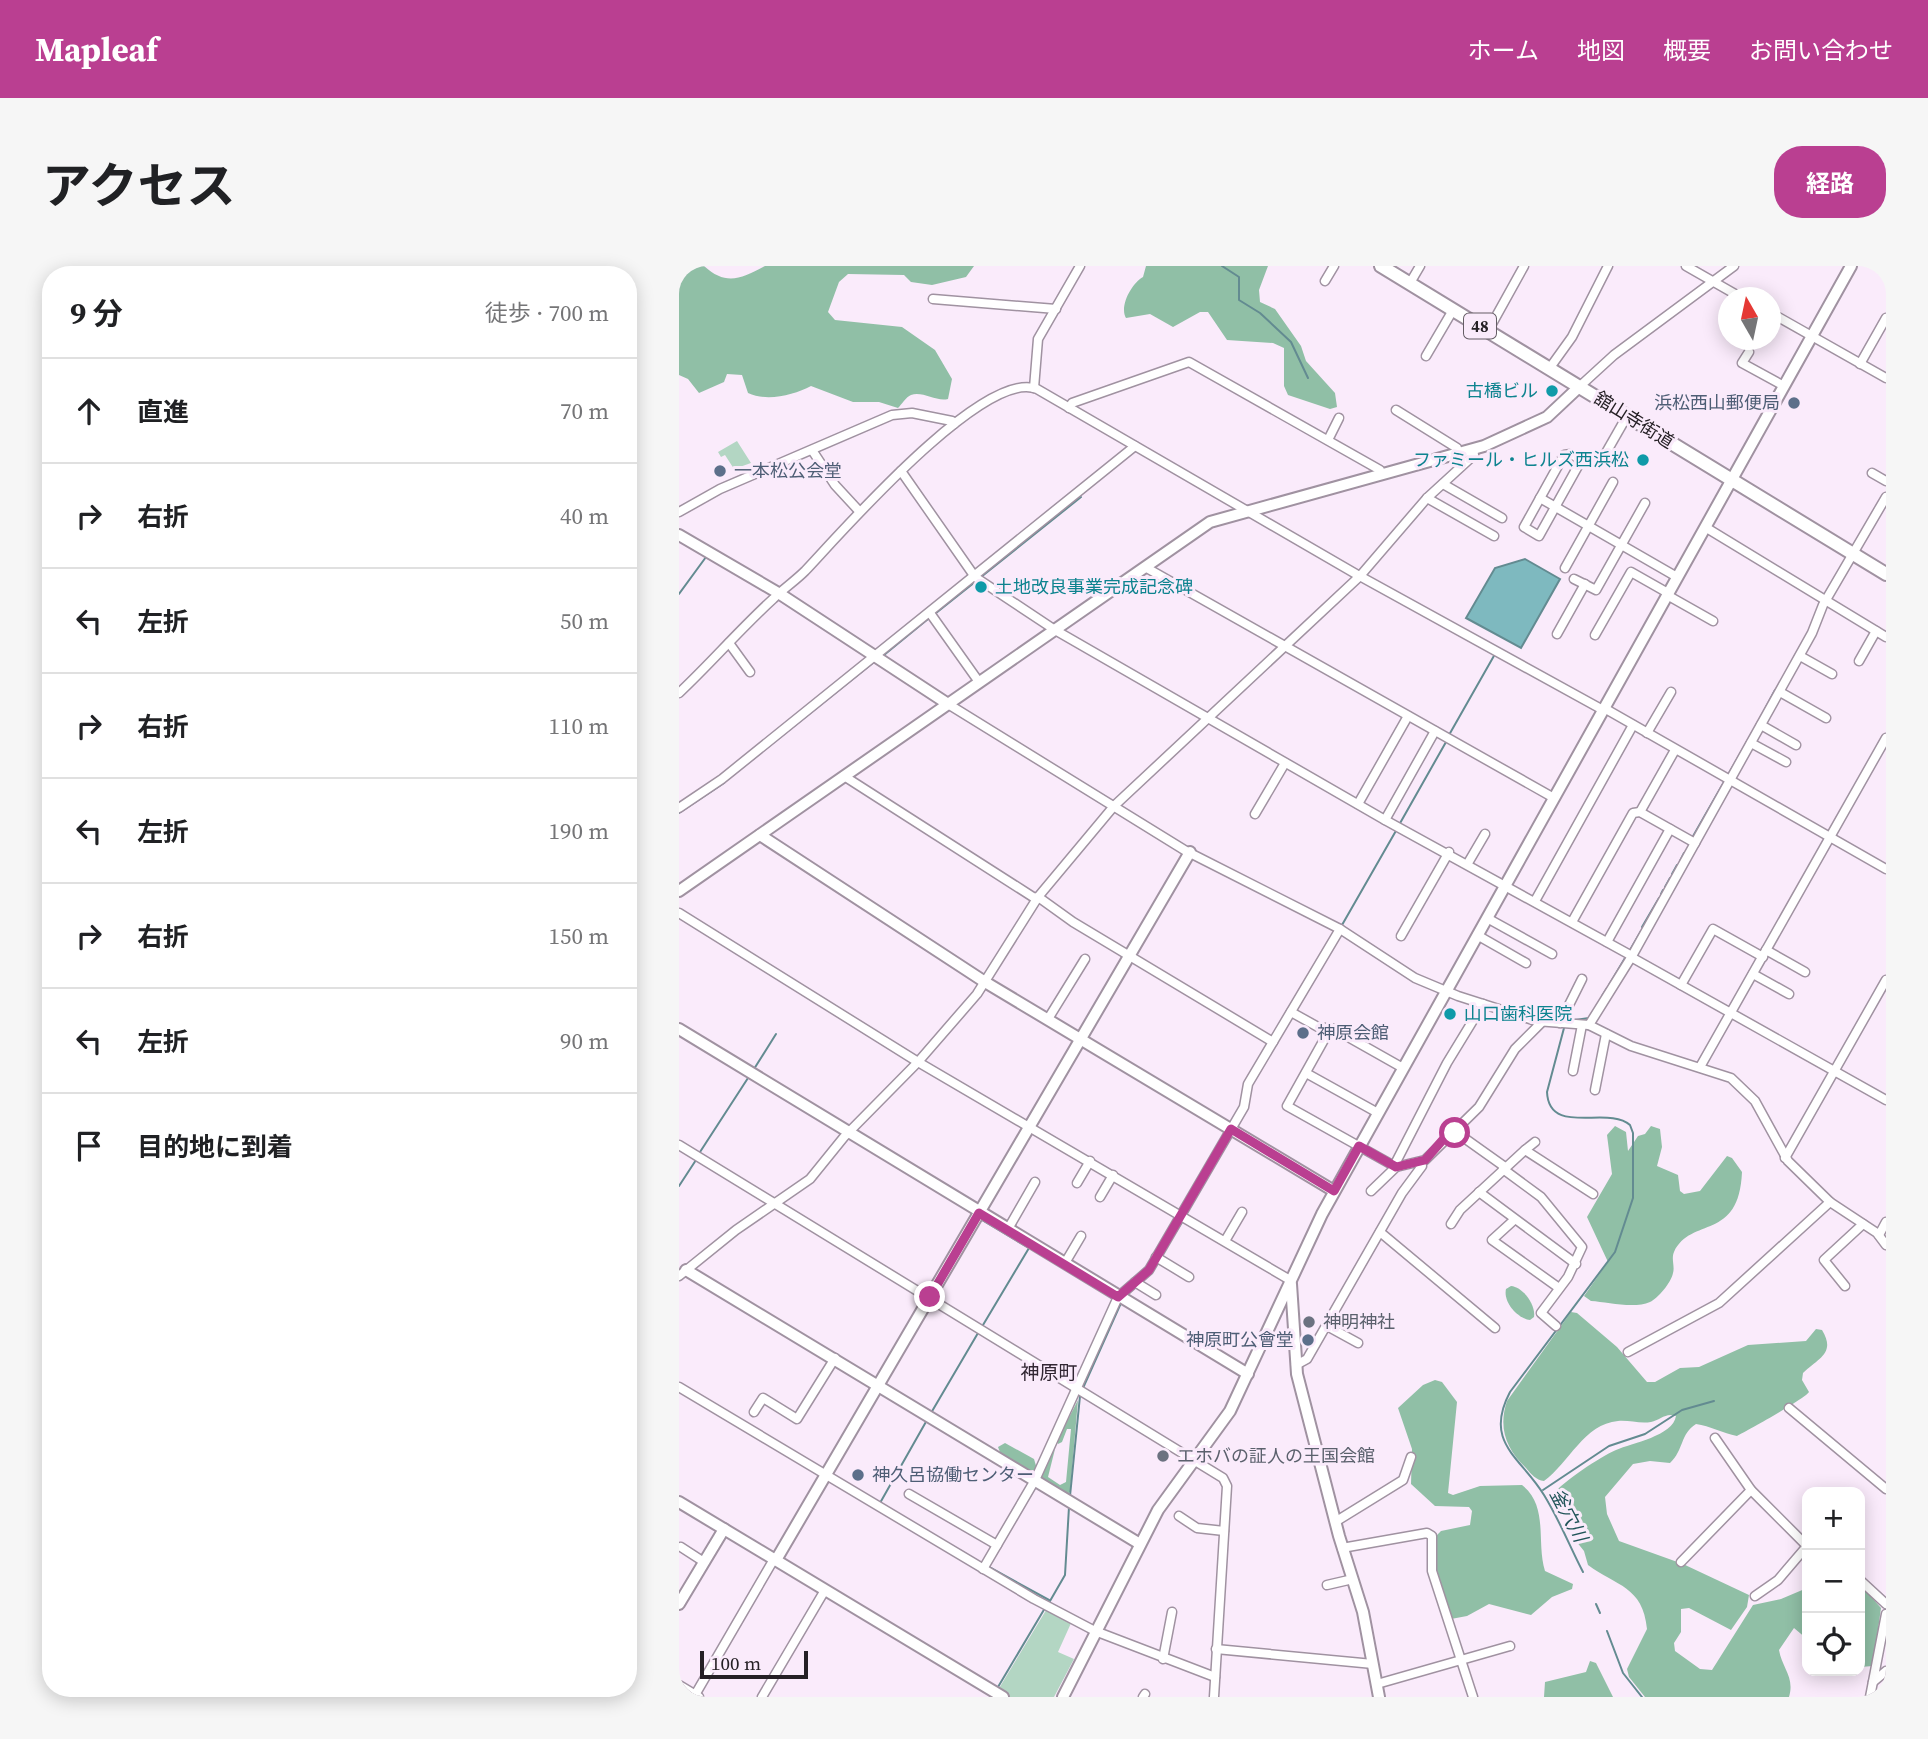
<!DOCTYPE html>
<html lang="ja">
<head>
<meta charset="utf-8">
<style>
  :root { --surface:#fff; --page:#f6f6f6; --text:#202124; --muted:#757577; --line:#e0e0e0; --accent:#ba3f91 }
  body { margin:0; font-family:"Source Serif 4","Noto Sans JP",serif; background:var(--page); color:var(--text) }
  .controls { position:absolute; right:21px; bottom:21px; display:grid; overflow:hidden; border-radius:14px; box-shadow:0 4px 18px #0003 }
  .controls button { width:63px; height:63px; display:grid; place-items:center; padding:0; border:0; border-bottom:2px solid var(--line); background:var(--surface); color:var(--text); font:35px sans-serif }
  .compass { position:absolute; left:1039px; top:21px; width:63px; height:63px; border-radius:50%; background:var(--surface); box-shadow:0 4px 18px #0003; rotate:351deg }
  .scale { position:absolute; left:21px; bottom:18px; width:108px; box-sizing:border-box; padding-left:7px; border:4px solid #252025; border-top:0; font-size:19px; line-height:24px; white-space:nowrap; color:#252025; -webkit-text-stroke:5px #faebfb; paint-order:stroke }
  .stop { position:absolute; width:21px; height:21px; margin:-16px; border:5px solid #ba3f91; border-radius:50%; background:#fff }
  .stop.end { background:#ba3f91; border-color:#fff; box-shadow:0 2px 7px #0008 }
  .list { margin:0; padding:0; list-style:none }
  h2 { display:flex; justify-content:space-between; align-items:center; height:91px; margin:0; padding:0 28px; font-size:30px }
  h2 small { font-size:23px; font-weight:400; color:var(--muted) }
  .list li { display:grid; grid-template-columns:46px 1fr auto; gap:21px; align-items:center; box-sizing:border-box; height:105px; padding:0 28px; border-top:2px solid var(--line) }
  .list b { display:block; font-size:26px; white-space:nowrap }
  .list em { font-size:23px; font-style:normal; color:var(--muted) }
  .icon { flex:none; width:38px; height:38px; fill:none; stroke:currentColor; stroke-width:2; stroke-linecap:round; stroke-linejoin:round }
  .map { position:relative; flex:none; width:1207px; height:1431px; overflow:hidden; border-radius:28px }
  header { display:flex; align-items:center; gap:42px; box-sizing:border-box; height:98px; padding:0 35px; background:var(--accent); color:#fff }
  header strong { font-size:33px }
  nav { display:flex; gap:38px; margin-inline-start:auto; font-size:24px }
  .intro { display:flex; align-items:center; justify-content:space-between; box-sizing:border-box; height:168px; padding:0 42px }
  h1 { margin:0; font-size:49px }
  .button { padding:18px 32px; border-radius:28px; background:var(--accent); color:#fff; font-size:24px; font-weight:700 }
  main { display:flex; gap:42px; padding:0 42px }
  aside { flex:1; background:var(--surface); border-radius:28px; box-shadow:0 4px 18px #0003 }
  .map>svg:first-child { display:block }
</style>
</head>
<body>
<header>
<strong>Mapleaf</strong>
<nav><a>ホーム</a><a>地図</a><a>概要</a><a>お問い合わせ</a></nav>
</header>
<div class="intro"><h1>アクセス</h1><a class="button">経路</a></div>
<main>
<aside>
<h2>9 分<small>徒歩 · 700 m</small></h2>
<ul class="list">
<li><svg class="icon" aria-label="ahead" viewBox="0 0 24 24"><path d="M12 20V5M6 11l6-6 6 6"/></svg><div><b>直進</b></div><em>70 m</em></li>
<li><svg class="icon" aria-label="right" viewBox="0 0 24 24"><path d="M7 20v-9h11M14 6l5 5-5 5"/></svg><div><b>右折</b></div><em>40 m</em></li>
<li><svg class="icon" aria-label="left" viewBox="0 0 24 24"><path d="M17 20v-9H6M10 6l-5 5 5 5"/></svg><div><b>左折</b></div><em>50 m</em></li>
<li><svg class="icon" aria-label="right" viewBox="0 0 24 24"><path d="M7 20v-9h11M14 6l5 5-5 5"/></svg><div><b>右折</b></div><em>110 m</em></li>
<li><svg class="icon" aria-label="left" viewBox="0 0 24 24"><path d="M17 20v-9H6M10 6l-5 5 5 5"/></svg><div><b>左折</b></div><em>190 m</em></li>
<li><svg class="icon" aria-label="right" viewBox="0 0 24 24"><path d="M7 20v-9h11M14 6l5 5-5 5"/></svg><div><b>右折</b></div><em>150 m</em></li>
<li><svg class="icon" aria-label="left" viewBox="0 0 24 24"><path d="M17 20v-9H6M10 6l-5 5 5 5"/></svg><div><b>左折</b></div><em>90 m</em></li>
<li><svg class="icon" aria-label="arrive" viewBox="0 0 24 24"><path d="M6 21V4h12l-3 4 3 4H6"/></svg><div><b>目的地に到着</b></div></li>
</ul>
</aside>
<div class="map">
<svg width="1207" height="1431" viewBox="0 0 1207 1431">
  <rect width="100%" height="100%" fill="#faebfb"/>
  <g fill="#b3d6c3">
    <polygon points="58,175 72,197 55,203 46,189 42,191 39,186"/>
    <polygon points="369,1341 393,1355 379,1386 395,1393 375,1431 331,1431 319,1424"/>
  </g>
  <g fill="#90bfa6">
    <path d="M 7,0 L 25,0 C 47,20 62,13 86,0 L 295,0 L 287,11 L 253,19 L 232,16 L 225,9 L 169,8 L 160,16 L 149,46 L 156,54 L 223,61 L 256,84 L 273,113 L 269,133 C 257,136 244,125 232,129 C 227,131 223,138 219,142 L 200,136 L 174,136 L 132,120 C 115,129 88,136 69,127 L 63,109 L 48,108 L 45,116 L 20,127 L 9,113 L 0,109 L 0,7 Z"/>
    <path d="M 467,0 L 589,0 L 580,24 L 581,36 L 596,43 L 622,80 L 627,95 L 656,127 L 658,141 L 651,143 L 609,129 L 605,120 L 605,82 L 594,77 L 548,74 L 529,46 L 521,46 L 494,61 L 471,48 L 447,52 C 440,40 453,17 464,11 Z"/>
    <path d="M 936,860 L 947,866 L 949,885 L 959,870 L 966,868 L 972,860 L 981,863 L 983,881 L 978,900 L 999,909 L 1001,925 L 1005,928 L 1021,925 L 1048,890 L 1053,892 L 1063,906 C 1060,976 1012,950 995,986 C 992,993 996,1000 994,1007 C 992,1017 979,1032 971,1036 C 955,1043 928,1036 912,1035 L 905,1030 L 929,996 L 908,951 L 933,908 L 928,869 Z"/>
    <path d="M 832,1020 C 844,1021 857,1039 855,1051 L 851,1054 C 838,1052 824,1036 827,1023 Z"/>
    <path d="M 892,1046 L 898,1047 L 938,1081 L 968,1116 L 976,1116 L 1001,1102 L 1020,1101 L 1069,1079 L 1127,1075 L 1137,1063 L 1143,1064 C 1157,1087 1140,1092 1124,1107 L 1123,1114 L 1130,1126 C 1127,1132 1068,1165 1058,1170 C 1044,1167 1031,1160 1017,1158 C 1001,1168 1005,1184 991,1197 L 971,1195 L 954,1198 L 926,1231 L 928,1248 L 940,1275 L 1004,1298 L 1070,1329 L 1068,1341 L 1052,1364 L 1010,1342 L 1002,1343 L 1002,1366 L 995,1377 L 996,1385 L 1021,1403 L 1033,1404 L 1074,1339 L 1102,1333 L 1128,1322 L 1128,1373 L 1115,1362 L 1100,1384 C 1103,1402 1116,1411 1110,1431 L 966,1431 L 950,1411 L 948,1403 L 968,1363 C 964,1320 937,1320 909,1299 L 905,1285 L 897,1275 L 897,1254 L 878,1242 L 874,1228 C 885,1215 921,1191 937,1184 C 953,1177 994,1170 997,1150 C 987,1146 981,1154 972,1156 C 961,1158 950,1154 939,1155 C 905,1158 890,1197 865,1215 C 857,1214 852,1208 847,1202 C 827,1183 819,1162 828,1135 Z"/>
    <path d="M 756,1114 L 763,1116 L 778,1136 L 769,1227 L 774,1229 L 801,1220 L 843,1219 C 870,1240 857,1276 866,1305 L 894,1318 L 893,1323 L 873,1331 L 852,1349 L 810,1338 L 788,1350 L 772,1353 L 757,1305 L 756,1271 L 762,1265 L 791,1259 L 793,1245 L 790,1241 L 756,1240 L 732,1218 L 733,1183 L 719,1142 L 744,1119 Z"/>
    <polygon points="399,1134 391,1226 387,1229 361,1210 376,1183 369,1211 381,1219 387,1216 392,1163 388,1163 383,1176 379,1178 378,1175"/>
    <polygon points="326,1177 355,1193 358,1203 351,1205 322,1189 319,1181"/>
    <polygon points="1181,1318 1202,1342 1194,1400 1181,1401"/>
    <polygon points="911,1395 917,1397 934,1431 865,1431 866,1416 907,1406"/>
  </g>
  <polygon fill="#7eb9bf" stroke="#638b91" stroke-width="2" points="846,293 881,313 842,382 787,352 816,302"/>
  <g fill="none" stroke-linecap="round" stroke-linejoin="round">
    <g stroke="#638b91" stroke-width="2">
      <polyline points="543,0 560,11 560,34 581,47 612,76 629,112"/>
      <polyline points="302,311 402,231"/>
      <polyline points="0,328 27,291"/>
      <polyline points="257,347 296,316"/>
      <polyline points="205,389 249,353"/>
      <polyline points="1099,421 1119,384"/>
      <polyline points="1076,462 1096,424"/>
      <polyline points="770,469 816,388"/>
      <polyline points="1049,509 1074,465"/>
      <polyline points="49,513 195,396"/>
      <polyline points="0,547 45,517"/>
      <polyline points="720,559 767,476"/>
      <polyline points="1013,572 1045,516"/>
      <polyline points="1001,595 1005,587"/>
      <polyline points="993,608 998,599"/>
      <polyline points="986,621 991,612"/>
      <polyline points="982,628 984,624"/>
      <polyline points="663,659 718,563"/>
      <polyline points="963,661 980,632"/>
      <polyline points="951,684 962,665"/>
      <polyline points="930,719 946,692"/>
      <polyline points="923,730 928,722"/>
      <polyline points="889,755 910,752"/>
      <path d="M 885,762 L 868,826 C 870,871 929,839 951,859 L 954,867 L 954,932 L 936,986 L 831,1126 C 804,1177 842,1191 865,1229 C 880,1253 891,1281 904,1306"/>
      <polyline points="75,803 97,768"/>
      <polyline points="21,886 69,812"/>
      <polyline points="0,920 17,894"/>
      <polyline points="507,948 552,870"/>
      <polyline points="303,954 350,982 304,1059"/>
      <polyline points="491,975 503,956"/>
      <polyline points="449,1028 457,1020"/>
      <polyline points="404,1122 442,1037"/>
      <polyline points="252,1147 299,1067"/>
      <polyline points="864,1224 930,1180 966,1168 1003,1144 1035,1135"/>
      <polyline points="391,1230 401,1130"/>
      <polyline points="201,1237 248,1154"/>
      <polyline points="281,1284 302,1297"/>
      <polyline points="310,1301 370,1334"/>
      <polyline points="371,1335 386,1309 390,1241"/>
      <polyline points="917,1338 921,1347"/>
      <polyline points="928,1365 944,1407 963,1431"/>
      <polyline points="319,1421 366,1342"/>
    </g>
    <defs>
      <g id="street">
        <polyline points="1007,0 1063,32"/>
        <polyline points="646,15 655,0"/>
        <polyline points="731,17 741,0"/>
        <polyline points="254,33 377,43"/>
        <polyline points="1092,47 1207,112"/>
        <polyline points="809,65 845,0"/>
        <polyline points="1070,86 1063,97 1105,120"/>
        <polyline points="747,90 774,44"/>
        <polyline points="1181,98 1207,52"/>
        <polyline points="870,103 893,71 929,0"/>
        <polyline points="900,121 935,89 1055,0"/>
        <polyline points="355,122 359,73 401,0"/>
        <polyline points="390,142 393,137 510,96 701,204 702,208"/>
        <polyline points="717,144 778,182 779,187"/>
        <polyline points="649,174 660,152"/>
        <polyline points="133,184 156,219 180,245"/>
        <polygon points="892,188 899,192 899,200 860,270 845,261 885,189"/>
        <polyline points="924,192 948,150"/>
        <polyline points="222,205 296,311 376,364 706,554 953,690"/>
        <polyline points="1193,207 1207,215"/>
        <polyline points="764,218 823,252"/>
        <polyline points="748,232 815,270"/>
        <polyline points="861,232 998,311"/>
        <polyline points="0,246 41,223 213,149 233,147 273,155 275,158"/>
        <polyline points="1026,261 1207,371"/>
        <polyline points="466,301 875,532"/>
        <polyline points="886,302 934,216"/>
        <polyline points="895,313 917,324 966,237"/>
        <polyline points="988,329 1034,355"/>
        <polyline points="251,347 300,416"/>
        <polyline points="878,368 906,318"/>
        <polyline points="916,369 952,306 989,327"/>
        <polyline points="50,377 71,406"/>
        <polyline points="1121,390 1153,408"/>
        <polyline points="1180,395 1197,365"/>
        <polyline points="1101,426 1147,452"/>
        <path d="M 0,427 C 32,397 61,363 94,333 C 104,323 116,315 126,305 C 162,267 305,102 358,123 L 677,308 L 924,444"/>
        <polyline points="269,438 507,585 661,663 736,712 779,730 857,755 910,759 952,780 1052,812 1076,835 1109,895 1151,936 1198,967 1207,979"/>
        <polyline points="925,442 1207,603"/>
        <polyline points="1082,459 1117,479"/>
        <polyline points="968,467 992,426"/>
        <polyline points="1072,477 1107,496"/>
        <polyline points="165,510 354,631 362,633 394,656 594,776"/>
        <polyline points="679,538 729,450"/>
        <polyline points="0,542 43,513 456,180"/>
        <polyline points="961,546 996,484"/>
        <polyline points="576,548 606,497"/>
        <polyline points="706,554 756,465"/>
        <polyline points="789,597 806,568"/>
        <polyline points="856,635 954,459"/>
        <polyline points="0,647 239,796 611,1014"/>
        <polyline points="808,652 873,688"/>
        <polyline points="893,656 954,547 961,546 1016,577"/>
        <polyline points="798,669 847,697"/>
        <polyline points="722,670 770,586"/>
        <polyline points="928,676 991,563"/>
        <polyline points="1087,684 1126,706"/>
        <polyline points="952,691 1207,834"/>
        <polyline points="1074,708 1110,728"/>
        <polyline points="1002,719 1034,663 1084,691"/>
        <polyline points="612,746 639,761 655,763 724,802"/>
        <polyline points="369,753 406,693"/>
        <polyline points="881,757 903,713"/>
        <polyline points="910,759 953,690 1133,367 1144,339 1207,231"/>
        <polyline points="651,763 608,840 717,901 746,894 800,841 836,783 863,756"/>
        <polyline points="1021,801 1207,472"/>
        <polyline points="894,805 903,759"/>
        <polyline points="627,807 699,847"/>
        <polyline points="916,824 927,768"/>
        <polyline points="774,864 826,901"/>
        <polyline points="0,879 544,1212 548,1220 535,1431"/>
        <polyline points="846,884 856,876"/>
        <polyline points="1106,892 1207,714"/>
        <polyline points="715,900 768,797 804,738"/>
        <polyline points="824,903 862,931 903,981 889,1011 862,1047 877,1060"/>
        <polyline points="398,917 411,895"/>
        <polyline points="692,925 717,901"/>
        <polyline points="800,926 897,998"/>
        <polyline points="421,931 434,909"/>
        <polyline points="835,954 813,974 880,1022"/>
        <polyline points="772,958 781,944 846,884 914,928"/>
        <polyline points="329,963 356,916"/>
        <polyline points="701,966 816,1062"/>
        <polyline points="1200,969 1207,956"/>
        <polyline points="546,975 563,946"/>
        <polyline points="477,991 510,1011"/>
        <polyline points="386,997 402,970"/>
        <polyline points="0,1010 57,964 131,913 165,871 239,796 298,728 359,631 435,540 681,310 748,232 795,189 794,183"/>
        <polyline points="456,1016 477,1029"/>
        <polyline points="1166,1020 1145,994 1184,958"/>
        <polyline points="648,1060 679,1077"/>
        <polyline points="949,1086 1040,1037 1151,936"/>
        <polyline points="617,1099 628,1093 723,927 743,900 742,896"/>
        <polyline points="0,1121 355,1333 416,1365 536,1411"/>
        <polyline points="1110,1142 1207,1223"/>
        <polyline points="75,1146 84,1132 118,1153 156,1092"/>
        <polyline points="1036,1172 1072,1224 1128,1280"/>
        <polyline points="230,1228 318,1279"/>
        <polyline points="500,1250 518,1262 545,1265"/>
        <polyline points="656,1256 724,1214 732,1191"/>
        <polyline points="2,1281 25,1296"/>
        <polyline points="663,1282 748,1267 753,1270 753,1305 794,1431"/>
        <polyline points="1002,1296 1072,1224"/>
        <polyline points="304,1303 356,1214 439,1031 470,1004 565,841 569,818 661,663"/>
        <polyline points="1181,1314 1207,1338"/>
        <polyline points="648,1319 674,1313"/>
        <polyline points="1076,1330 1099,1314 1128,1280"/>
        <polyline points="537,1383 694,1398"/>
        <polyline points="484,1393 493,1346"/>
        <polyline points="1194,1416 1207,1405"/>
        <polyline points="698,1418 831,1380"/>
        <polyline points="0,1419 20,1431"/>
        <polyline points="16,1429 95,1293"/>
        <polyline points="83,1431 146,1324"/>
        <polyline points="464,1431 466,1428"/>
        <polyline points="1191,1431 1207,1348"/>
      </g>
      <g id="secondary">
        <polyline points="0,269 101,328 269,438"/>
        <polyline points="81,569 306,716 655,925"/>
        <polyline points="0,625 531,256 805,180 868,151 900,121"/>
        <polyline points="0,763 569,1108"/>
        <polyline points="7,1004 461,1278"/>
        <polyline points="612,1018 618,1108 660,1270 684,1346 700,1431"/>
        <polyline points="0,1236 324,1431"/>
        <polyline points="97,1294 511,586"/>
        <polyline points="0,1338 45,1263"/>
        <polyline points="384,1431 479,1244 551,1145 643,948 1172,0"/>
      </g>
      <polyline id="primary" points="702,0 1207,308"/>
    </defs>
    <use href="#street" stroke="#a092a1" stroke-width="11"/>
    <use href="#secondary" stroke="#a092a1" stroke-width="14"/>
    <use href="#primary" stroke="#a092a1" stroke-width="16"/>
    <use href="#street" stroke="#fff" stroke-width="8"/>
    <use href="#secondary" stroke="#fff" stroke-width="10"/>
    <use href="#primary" stroke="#fff" stroke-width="12"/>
  </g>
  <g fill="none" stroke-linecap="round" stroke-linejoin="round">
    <polyline stroke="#ba3f91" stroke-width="9" points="251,1031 300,947 439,1031 470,1004 552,863 655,925 680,880 717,901 746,894 769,868 774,864 776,867"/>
  </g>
  <g fill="#0f9aa8" stroke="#faebfb" stroke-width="2.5">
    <circle cx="873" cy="125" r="7"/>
    <circle cx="964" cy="194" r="7"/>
    <circle cx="302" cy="321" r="7"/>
    <circle cx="771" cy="748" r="7"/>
  </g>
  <g fill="#5c6f8a" stroke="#faebfb" stroke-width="2.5">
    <circle cx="1115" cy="137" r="7"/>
    <circle cx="41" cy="205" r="7"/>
    <circle cx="624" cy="767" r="7"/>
    <circle cx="629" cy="1074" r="7"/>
    <circle cx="179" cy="1209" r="7"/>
  </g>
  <g fill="#6b7280" stroke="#faebfb" stroke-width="2.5">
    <circle cx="630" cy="1056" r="7"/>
    <circle cx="484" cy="1190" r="7"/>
  </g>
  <g text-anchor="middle" stroke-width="6" stroke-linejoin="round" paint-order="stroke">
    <rect fill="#faebfb" stroke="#655d65" stroke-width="2" x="785" y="47.5" width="32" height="25" rx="5"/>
    <g font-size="16" font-weight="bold" fill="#252025">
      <text x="801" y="66">48</text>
    </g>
    <g font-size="18" fill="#0d838f" stroke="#faebfb" text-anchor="end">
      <text x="859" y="131">古橋ビル</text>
      <text x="950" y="200">ファミール・ヒルズ西浜松</text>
      <text x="316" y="327" text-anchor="start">土地改良事業完成記念碑</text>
      <text x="785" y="754" text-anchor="start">山口歯科医院</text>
    </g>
    <g font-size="18" fill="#4e5e75" stroke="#faebfb" text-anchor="start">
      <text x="1101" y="143" text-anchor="end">浜松西山郵便局</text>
      <text x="55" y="211">一本松公会堂</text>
      <text x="638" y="773">神原会館</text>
      <text x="615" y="1080" text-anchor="end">神原町公會堂</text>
      <text x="193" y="1215">神久呂協働センター</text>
    </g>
    <g font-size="18" fill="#252025" stroke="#faebfb">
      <text transform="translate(955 154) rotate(32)" y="6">舘山寺街道</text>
    </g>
    <g font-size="18" fill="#5b616d" stroke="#faebfb" text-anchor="start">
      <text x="644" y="1062">神明神社</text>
      <text x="498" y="1196">エホバの証人の王国会館</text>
    </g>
    <g font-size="19" fill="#312632" stroke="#faebfb">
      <text x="370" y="1113">神原町</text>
    </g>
    <g font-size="19" font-style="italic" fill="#215459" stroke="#faebfb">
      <text transform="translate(890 1249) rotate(62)" y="7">釜穴川</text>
    </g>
  </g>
</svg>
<div class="controls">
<button>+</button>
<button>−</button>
<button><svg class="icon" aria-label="locate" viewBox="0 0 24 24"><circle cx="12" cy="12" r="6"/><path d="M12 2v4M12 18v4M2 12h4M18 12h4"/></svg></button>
</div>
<svg class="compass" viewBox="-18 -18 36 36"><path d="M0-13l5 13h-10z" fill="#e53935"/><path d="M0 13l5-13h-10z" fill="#757577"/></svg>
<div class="scale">100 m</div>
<div class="stop" style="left:776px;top:867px"></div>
<div class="stop end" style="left:251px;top:1031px"></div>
</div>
</main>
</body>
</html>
